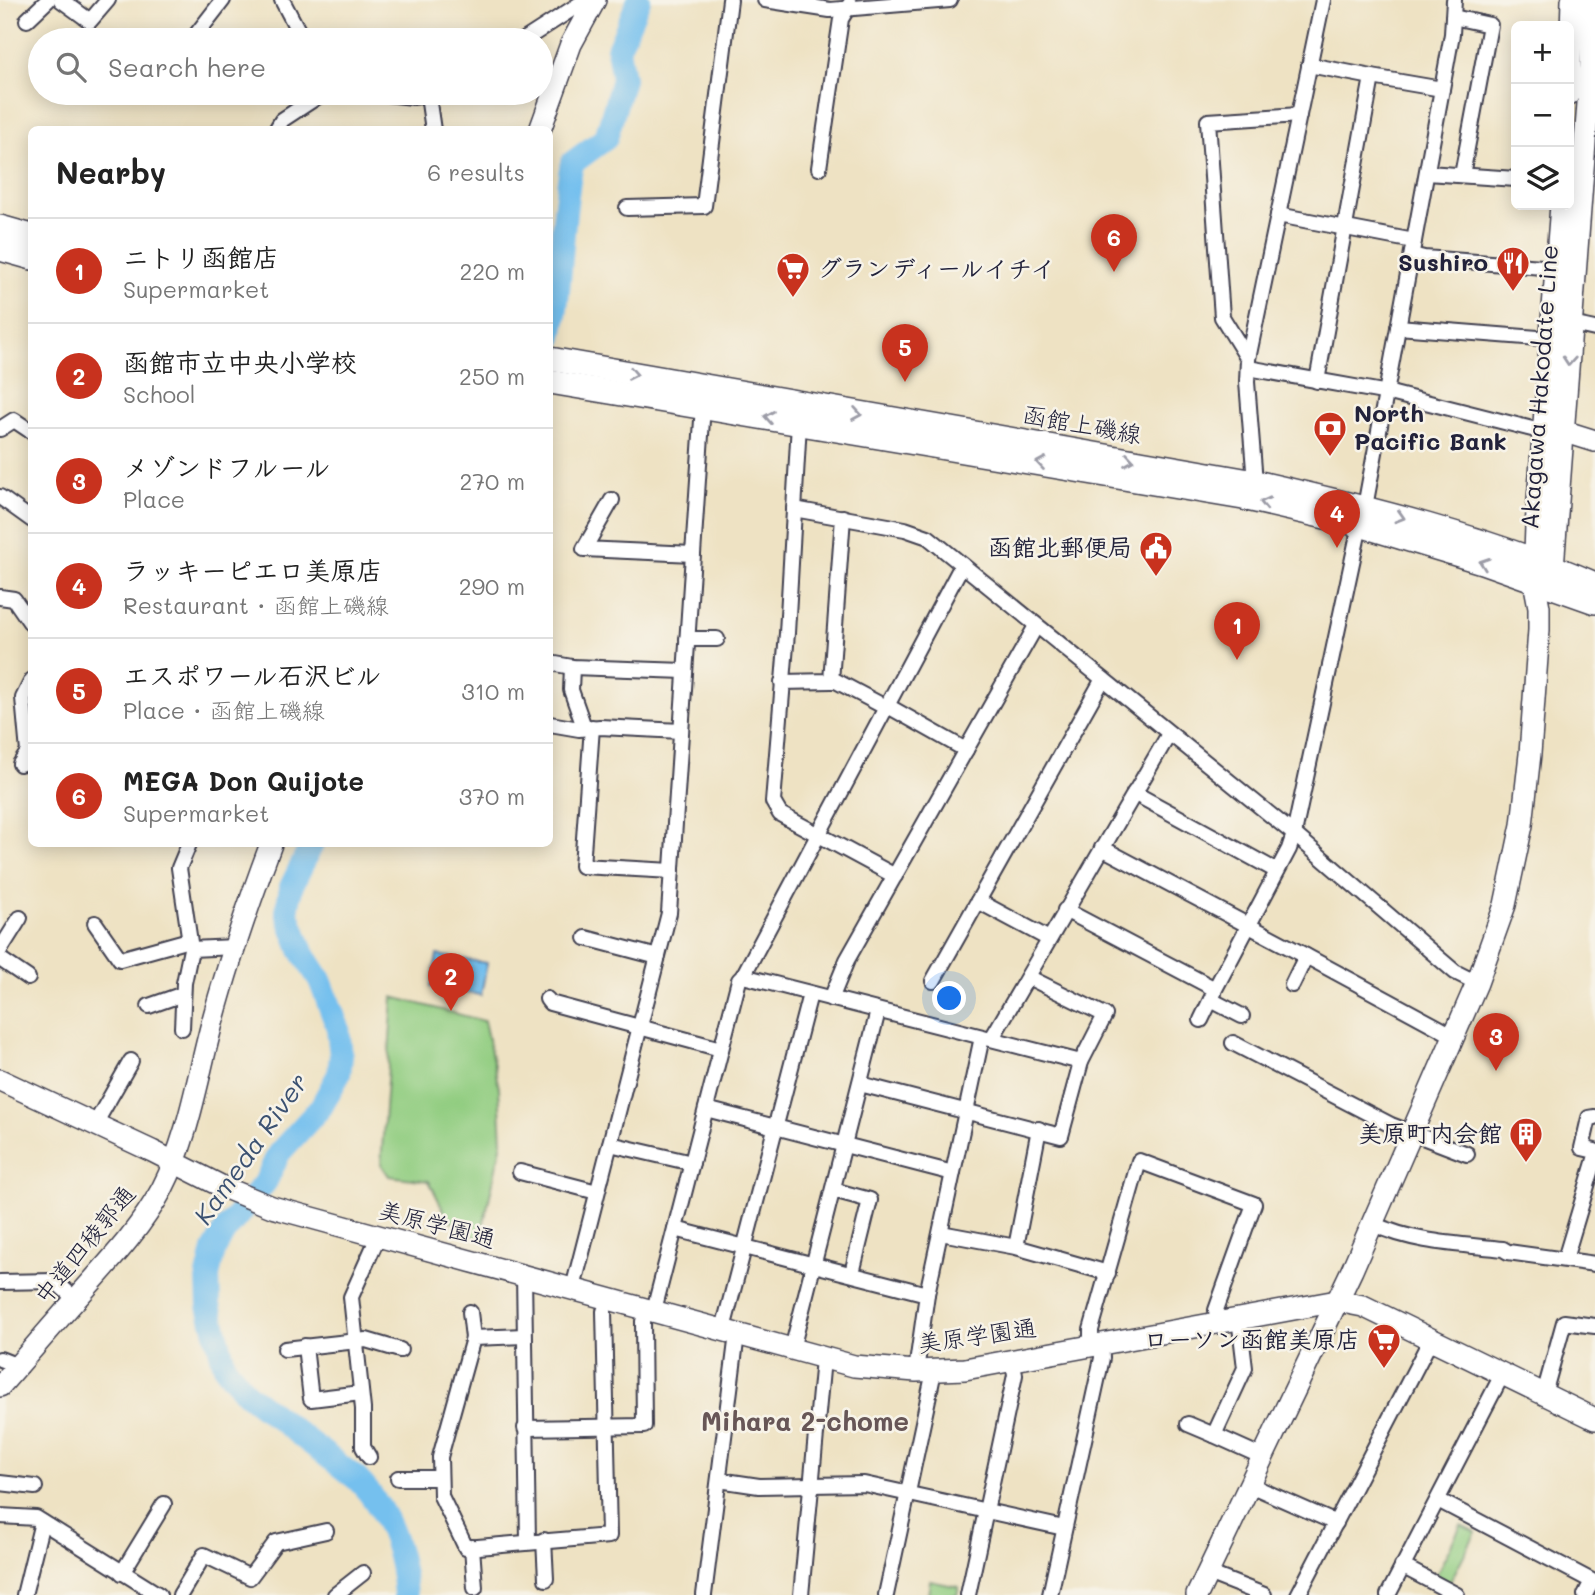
<!DOCTYPE html>
<html lang="en">
<head>
<meta charset="utf-8">
<style>
  :root { --surface:#fff; --page:#f6f6f6; --text:#222; --muted:#767676; --line:#e0e0e0; --accent:#c8321e }
  body { margin:0; font-family:Mali,"Klee One",sans-serif; background:var(--page); color:var(--text) }
  .controls { position:absolute; right:21px; top:21px; display:grid; overflow:hidden; border-radius:10px; box-shadow:0 4px 18px #0003 }
  .controls button { width:63px; height:63px; display:grid; place-items:center; padding:0; border:0; border-bottom:2px solid var(--line); background:var(--surface); color:var(--text); font:35px sans-serif }
  .you { position:absolute; left:950px; top:999px; width:24px; height:24px; margin:-18px; border:5px solid #fff; border-radius:50%; background:#1a73e8; box-shadow:0 0 0 10px #1a73e833 }
  .badge { display:grid; place-items:center; width:46px; height:46px; border-radius:50%; background:var(--accent); color:#fff; font-size:23px; font-weight:700 }
  .pin { position:absolute; translate:-50% -58px; filter:drop-shadow(0 2px 4px #0008) }
  .pin::after { content:''; position:absolute; top:37px; width:24px; height:21px; background:inherit; clip-path:polygon(0 0,100% 0,50% 100%) }
  .list { margin:0; padding:0; list-style:none }
  h2 { display:flex; justify-content:space-between; align-items:center; height:91px; margin:0; padding:0 28px; font-size:30px }
  h2 small { font-size:23px; font-weight:400; color:var(--muted) }
  .list li { display:grid; grid-template-columns:46px 1fr auto; gap:21px; align-items:center; box-sizing:border-box; height:105px; padding:0 28px; border-top:2px solid var(--line) }
  .list b { display:block; font-size:26px; white-space:nowrap }
  .list p { margin:0; font-size:23px; white-space:nowrap; color:var(--muted) }
  .list em { font-size:23px; font-style:normal; color:var(--muted) }
  .icon { flex:none; width:38px; height:38px; fill:none; stroke:currentColor; stroke-width:2; stroke-linecap:round; stroke-linejoin:round }
  .map { position:relative; flex:none; width:1595px; height:1595px; overflow:hidden }
  .search { position:absolute; background:var(--surface); box-shadow:0 4px 18px #0003; left:28px; top:28px; width:525px; height:77px; display:flex; align-items:center; gap:18px; box-sizing:border-box; padding:0 24px; border-radius:38px; color:var(--muted); font-size:26px }
  .panel { position:absolute; background:var(--surface); box-shadow:0 4px 18px #0003; left:28px; top:126px; width:525px; height:721px; border-radius:10px }
  .map>svg:first-child { display:block }
</style>
</head>
<body>
<div class="map">
<svg width="1595" height="1595" viewBox="0 0 1595 1595">
  <rect width="100%" height="100%" fill="#f7f3e8"/>
  <filter id="ink" filterUnits="userSpaceOnUse"><feTurbulence type="fractalNoise" baseFrequency=".0143" numOctaves="2"/><feDisplacementMap in="SourceGraphic" scale="14" xChannelSelector="R" yChannelSelector="G"/><feConvolveMatrix kernelMatrix="1 2 1 2 8 2 1 2 1" color-interpolation-filters="sRGB"/></filter>
  <filter id="wash" filterUnits="userSpaceOnUse"><feTurbulence type="fractalNoise" baseFrequency=".00686" numOctaves="4" result="noise"/><feDisplacementMap in="SourceGraphic" scale="28" xChannelSelector="R" yChannelSelector="G"/><feGaussianBlur stdDeviation="1.57" result="paint"/><feColorMatrix in="noise" values="0 0 0 0 0 0 0 0 0 0 0 0 0 0 0 0 0 1.4 0 .05"/><feComposite in="paint" operator="in"/></filter>
  <g filter="url(#wash)">
    <rect width="100%" height="100%" fill="#eee2c3"/>
    <g fill="#92cd81" stroke="#5a785e" stroke-width="2">
      <polygon points="393,997 484,1021 499,1088 502,1142 480,1240 448,1219 429,1181 389,1176 381,1164"/>
      <polygon points="1461,1525 1476,1532 1449,1584 1435,1577"/>
      <polygon points="930,1581 959,1587 957,1595 928,1595"/>
    </g>
    <polygon fill="#74c0ee" stroke="#4b7194" stroke-width="2" points="437,955 487,963 481,995 431,987"/>
    <g fill="none" stroke-linecap="round" stroke-linejoin="round">
      <g stroke="#74c0ee" stroke-width="24">
        <path d="M 550,341 C 563,283 560,222 572,163 L 606,138 L 623,79 L 618,49 L 639,0"/>
        <path d="M 312,844 L 291,887 L 287,912 L 301,950 L 320,980 L 338,1028 L 341,1056 L 339,1074 L 321,1107 L 279,1153 L 266,1181 L 224,1232 L 214,1250 L 208,1276 L 209,1306 L 225,1367 L 247,1394 L 357,1479 C 388,1510 402,1552 405,1595"/>
      </g>
    </g>
  </g>
  <g filter="url(#ink)">
    <g fill="none" stroke-linecap="round" stroke-linejoin="round">
      <defs>
        <g id="street">
          <polyline points="61,0 90,21 108,0"/>
          <polyline points="282,0 303,40"/>
          <polyline points="765,0 830,10 950,0"/>
          <polyline points="1453,17 1490,25 1462,175"/>
          <polyline points="27,20 48,0"/>
          <polyline points="192,40 223,0"/>
          <polyline points="524,40 586,0"/>
          <polyline points="1309,65 1372,77 1317,381"/>
          <polyline points="1372,77 1442,89"/>
          <polyline points="378,93 413,97 439,93"/>
          <polyline points="428,96 433,130"/>
          <polyline points="276,130 282,120 323,93"/>
          <polyline points="819,168 841,19 850,4"/>
          <polyline points="1427,173 1516,179"/>
          <polyline points="627,208 704,206 730,0"/>
          <polyline points="1278,215 1414,241"/>
          <polyline points="1412,255 1424,258 1556,268"/>
          <polyline points="1572,324 1595,329"/>
          <polyline points="1398,327 1551,339"/>
          <polyline points="1248,359 1222,317 1208,121 1299,115"/>
          <polyline points="1248,368 1394,394 1544,432"/>
          <polyline points="799,423 787,633 773,802 780,814 895,876"/>
          <polyline points="0,429 14,420 32,432"/>
          <polyline points="1255,482 1247,382 1248,359 1323,0"/>
          <polyline points="0,497 32,520"/>
          <polyline points="612,500 584,549 693,554"/>
          <polyline points="1365,507 1442,89 1452,34 1454,0"/>
          <polyline points="794,509 905,529 928,537 1294,834 1455,972 1477,983"/>
          <polyline points="0,597 14,599 32,625"/>
          <polyline points="687,639 717,639"/>
          <polyline points="550,663 572,667 685,671"/>
          <polyline points="572,667 571,690 584,727"/>
          <polyline points="831,681 836,681 885,707"/>
          <polyline points="782,682 831,681 843,517"/>
          <polyline points="886,705 966,750"/>
          <polyline points="550,724 579,729 600,727 681,731"/>
          <polyline points="592,727 582,866 672,871"/>
          <polyline points="20,764 28,752 23,698 32,680"/>
          <polyline points="1134,793 1277,871"/>
          <polyline points="1102,848 1306,956 1454,1036"/>
          <polyline points="978,901 1049,939"/>
          <polyline points="1065,910 1215,989 1289,849 1294,834 1360,525"/>
          <polyline points="95,923 120,959 189,940"/>
          <polyline points="586,938 658,957"/>
          <polyline points="191,949 235,947"/>
          <polyline points="0,950 20,918"/>
          <polyline points="0,959 28,978"/>
          <polyline points="743,976 1081,1062"/>
          <polyline points="933,981 1103,679"/>
          <polyline points="1292,985 1306,956"/>
          <polyline points="547,999 550,1003 721,1049"/>
          <polyline points="831,999 847,960 1036,626"/>
          <polyline points="1211,1000 1242,1016"/>
          <polyline points="149,1006 183,994"/>
          <polyline points="1201,1020 1214,993"/>
          <polyline points="182,1028 184,983 191,949 179,868 189,844"/>
          <polyline points="992,1038 1169,734"/>
          <polyline points="1233,1043 1391,1125 1467,1154"/>
          <polyline points="860,1084 1061,1136 1081,1062 1105,1015 1028,977"/>
          <polyline points="706,1109 953,1173"/>
          <polyline points="1595,1117 1589,1118 1582,1148 1595,1151"/>
          <polyline points="95,1124 131,1061"/>
          <polyline points="610,1144 692,1163"/>
          <polyline points="520,1172 597,1192"/>
          <polyline points="833,1190 870,1200 852,1273"/>
          <path d="M 1373,1224 C 1414,1243 1458,1244 1503,1249 L 1508,1252 L 1595,1264"/>
          <polyline points="675,1229 927,1294"/>
          <polyline points="941,1233 1016,1247 1108,1273"/>
          <polyline points="1016,1247 1039,1129"/>
          <polyline points="1565,1259 1595,1159"/>
          <polyline points="524,1274 528,1542"/>
          <polyline points="0,1282 55,1281 75,1299"/>
          <polyline points="573,1288 669,913 702,420 705,400"/>
          <polyline points="654,1310 739,980 743,976 962,565"/>
          <polyline points="470,1312 473,1338"/>
          <polyline points="1239,1318 1245,1368 1214,1435 1263,1457"/>
          <polyline points="723,1329 810,994"/>
          <polyline points="524,1336 473,1338 440,1457 441,1496 466,1548 609,1536 604,1311"/>
          <polyline points="1091,1345 1091,1330 1139,1161 1254,1204 1216,1310 1218,1322"/>
          <polyline points="305,1346 311,1399 361,1393"/>
          <polyline points="285,1349 366,1340 400,1350"/>
          <polyline points="792,1349 878,1011"/>
          <polyline points="0,1359 18,1366"/>
          <polyline points="916,1371 927,1294 982,1037"/>
          <polyline points="1544,1394 1564,1322 1595,1326"/>
          <polyline points="1188,1424 1214,1435"/>
          <polyline points="525,1428 644,1426 643,1321"/>
          <polyline points="369,1457 363,1447 363,1409 351,1297 378,1237"/>
          <polyline points="398,1478 440,1478"/>
          <polyline points="719,1480 759,1486 864,1484 1064,1528"/>
          <polyline points="0,1483 35,1487"/>
          <polyline points="1250,1485 1336,1523"/>
          <polyline points="1438,1500 1592,1581 1585,1595"/>
          <polyline points="0,1516 36,1518 159,1595"/>
          <polyline points="544,1540 546,1579"/>
          <polyline points="472,1547 475,1588"/>
          <polyline points="1402,1566 1457,1595"/>
          <polyline points="122,1573 164,1504"/>
          <polyline points="1208,1573 1264,1595"/>
          <polyline points="24,1595 42,1522"/>
          <polyline points="180,1595 204,1555 250,1577 276,1542 326,1531"/>
          <polyline points="335,1595 363,1573"/>
          <polyline points="704,1595 737,1334"/>
          <polyline points="801,1595 823,1359"/>
          <polyline points="886,1595 934,1371"/>
          <polyline points="968,1595 1015,1375 1013,1361"/>
          <polyline points="1050,1595 1102,1358 1101,1343"/>
          <polyline points="1298,1595 1431,1339"/>
          <polyline points="1388,1595 1503,1373"/>
        </g>
        <g id="secondary">
          <polyline points="1569,94 1572,0"/>
          <polyline points="540,130 571,44 595,0"/>
          <polyline points="1563,431 1595,441"/>
          <polyline points="1552,581 1591,63 1590,0"/>
          <polyline points="0,1080 152,1151 223,1187 272,1207 854,1366 916,1371 965,1369 1337,1301 1363,1306 1595,1419"/>
          <path d="M 0,1386 C 26,1357 51,1327 77,1298 C 108,1263 140,1230 162,1189 C 190,1135 198,1073 214,1016 C 230,957 250,900 271,844"/>
          <polyline points="1197,1595 1352,1270 1477,983 1505,905 1522,825 1530,754 1539,630 1539,607 1534,581 1536,526 1561,205"/>
        </g>
        <g id="primary">
          <polyline points="0,227 32,236"/>
          <polyline points="0,249 32,258"/>
          <path d="M 550,359 L 1255,482 C 1370,508 1486,537 1595,584"/>
          <polyline points="550,382 1243,498 1360,525 1482,562 1595,602"/>
        </g>
      </defs>
      <use href="#street" stroke="#413f4f" stroke-width="18"/>
      <use href="#secondary" stroke="#413f4f" stroke-width="24"/>
      <use href="#primary" stroke="#413f4f" stroke-width="26"/>
      <use href="#street" stroke="#fff" stroke-width="14"/>
      <use href="#secondary" stroke="#fff" stroke-width="21"/>
      <use href="#primary" stroke="#fff" stroke-width="23"/>
    </g>
    <defs><path id="oneway-chevron" d="M-2-3.5L2.5 0L-2 3.5" fill="none" stroke-width="1.6" stroke-linecap="round" stroke-linejoin="round" transform="scale(1.75)"/></defs>
    <g stroke="#9c9ca7">
      <use href="#oneway-chevron" transform="translate(1569 361) rotate(94)"/>
      <use href="#oneway-chevron" transform="translate(633 374) rotate(11)"/>
      <use href="#oneway-chevron" transform="translate(857 414) rotate(10)"/>
      <use href="#oneway-chevron" transform="translate(769 417) rotate(-170)"/>
      <use href="#oneway-chevron" transform="translate(1129 460) rotate(10)"/>
      <use href="#oneway-chevron" transform="translate(1041 463) rotate(-171)"/>
      <use href="#oneway-chevron" transform="translate(1265 503) rotate(-167)"/>
      <use href="#oneway-chevron" transform="translate(1400 517) rotate(17)"/>
      <use href="#oneway-chevron" transform="translate(1484 563) rotate(-161)"/>
    </g>
  </g>
  <defs>
    <symbol id="restaurant-pin" viewBox="-11 -11 22 30"><path d="M0 17L-7.5 6A9.5 9.5 0 1 1 7.5 6Z" fill="#c8321e" stroke="#f7f3e8"/><path d="M-5-6h1v4h1v-4h1v4h1v-4h1v5L-1.5 .5V6h-2V.5L-5-1ZM5-6V6H3V1.5H1.5Q1.5-4 5-6Z" fill="#fff"/></symbol>
    <symbol id="supermarket-pin" viewBox="-11 -11 22 30"><path d="M0 17L-7.5 6A9.5 9.5 0 1 1 7.5 6Z" fill="#c8321e" stroke="#f7f3e8"/><path d="M-6-5.5h2.5l.6 2H6L4.5 2H-2.5L-4.4-4H-6ZM-1.5 3.2a1.3 1.3 0 1 0 .1 0ZM3 3.2a1.3 1.3 0 1 0 .1 0Z" fill="#fff"/></symbol>
    <symbol id="bank-pin" viewBox="-11 -11 22 30"><path d="M0 17L-7.5 6A9.5 9.5 0 1 1 7.5 6Z" fill="#c8321e" stroke="#f7f3e8"/><path d="M-6-4H6V4H-6ZM0-2.3a2.3 2.3 0 1 0 0 4.6a2.3 2.3 0 1 0 0-4.6Z" fill="#fff"/></symbol>
    <symbol id="civic-pin" viewBox="-11 -11 22 30"><path d="M0 17L-7.5 6A9.5 9.5 0 1 1 7.5 6Z" fill="#c8321e" stroke="#f7f3e8"/><path d="M-.6-6.5H3V-4.5H.6V-3L4-1V1h2V6H-6V1h2V-1L-.6-3ZM-1.2 2.5V6h2.4V2.5Z" fill="#fff"/></symbol>
    <symbol id="building-pin" viewBox="-11 -11 22 30"><path d="M0 17L-7.5 6A9.5 9.5 0 1 1 7.5 6Z" fill="#c8321e" stroke="#f7f3e8"/><path d="M-4-6H4V6H1V3H-1V6H-4ZM-2.5-4.3h1.7v1.8h-1.7ZM.8-4.3h1.7v1.8H.8ZM-2.5-1h1.7V.8h-1.7ZM.8-1h1.7V.8H.8Z" fill="#fff"/></symbol>
  </defs>
  <g fill-rule="evenodd">
    <use href="#restaurant-pin" x="1494" y="244" width="38" height="52"/>
    <use href="#supermarket-pin" x="774" y="250" width="38" height="52"/>
    <use href="#bank-pin" x="1311" y="409" width="38" height="52"/>
    <use href="#civic-pin" x="1137" y="529" width="38" height="52"/>
    <use href="#building-pin" x="1507" y="1115" width="38" height="52"/>
    <use href="#supermarket-pin" x="1365" y="1321" width="38" height="52"/>
  </g>
  <g text-anchor="middle" stroke-width="5" stroke-linejoin="round" paint-order="stroke">
    <g font-size="24" font-weight="bold" fill="#22223b" stroke="#f7f3e8" text-anchor="end">
      <text x="1488" y="271">Sushiro</text>
      <text x="818" y="277" text-anchor="start">グランディールイチイ</text>
      <text x="1354" y="422" text-anchor="start">North<tspan x="1354" dy="28">Pacific Bank</tspan></text>
      <text x="1132" y="556">函館北郵便局</text>
      <text x="1502" y="1142">美原町内会館</text>
      <text x="1360" y="1348">ローソン函館美原店</text>
    </g>
    <g font-size="24" fill="#22223b" stroke="#f7f3e8">
      <text transform="translate(1540 387) rotate(-86)" y="8">Akagawa Hakodate Line</text>
      <text transform="translate(1082 425) rotate(10)" y="8">函館上磯線</text>
      <text transform="translate(437 1225) rotate(15)" y="8">美原学園通</text>
      <text transform="translate(85 1245) rotate(-51)" y="8">中道四稜郭通</text>
      <text transform="translate(977 1336) rotate(-8)" y="8">美原学園通</text>
    </g>
    <g font-size="26" font-style="italic" fill="#3b5171" stroke="#f7f3e8">
      <text transform="translate(251 1149) rotate(-55)" y="9">Kameda River</text>
    </g>
    <g font-size="26" font-weight="bold" fill="#675657" stroke="#f7f3e8">
      <text x="805" y="1431">Mihara 2-chome</text>
    </g>
  </g>
</svg>
<div class="controls">
<button>+</button>
<button>−</button>
<button><svg class="icon" aria-label="layers" viewBox="0 0 24 24"><path d="M12 4l9 5-9 5-9-5zM3 14l9 5 9-5"/></svg></button>
</div>
<div class="you"></div>
<div class="pin badge" style="left:1237px;top:660px">1</div>
<div class="pin badge" style="left:451px;top:1011px">2</div>
<div class="pin badge" style="left:1496px;top:1071px">3</div>
<div class="pin badge" style="left:1337px;top:548px">4</div>
<div class="pin badge" style="left:905px;top:382px">5</div>
<div class="pin badge" style="left:1114px;top:272px">6</div>
<div class="search"><svg class="icon" aria-label="search" viewBox="0 0 24 24"><circle cx="10" cy="10" r="6"/><path d="M15 15l6 6"/></svg>Search here</div>
<section class="panel">
<h2>Nearby<small>6 results</small></h2>
<ul class="list">
<li><span class="badge">1</span><div><b>ニトリ函館店</b><p>Supermarket</p></div><em>220 m</em></li>
<li><span class="badge">2</span><div><b>函館市立中央小学校</b><p>School</p></div><em>250 m</em></li>
<li><span class="badge">3</span><div><b>メゾンドフルール</b><p>Place</p></div><em>270 m</em></li>
<li><span class="badge">4</span><div><b>ラッキーピエロ美原店</b><p>Restaurant · 函館上磯線</p></div><em>290 m</em></li>
<li><span class="badge">5</span><div><b>エスポワール石沢ビル</b><p>Place · 函館上磯線</p></div><em>310 m</em></li>
<li><span class="badge">6</span><div><b>MEGA Don Quijote</b><p>Supermarket</p></div><em>370 m</em></li>
</ul>
</section>
</div>
</body>
</html>
